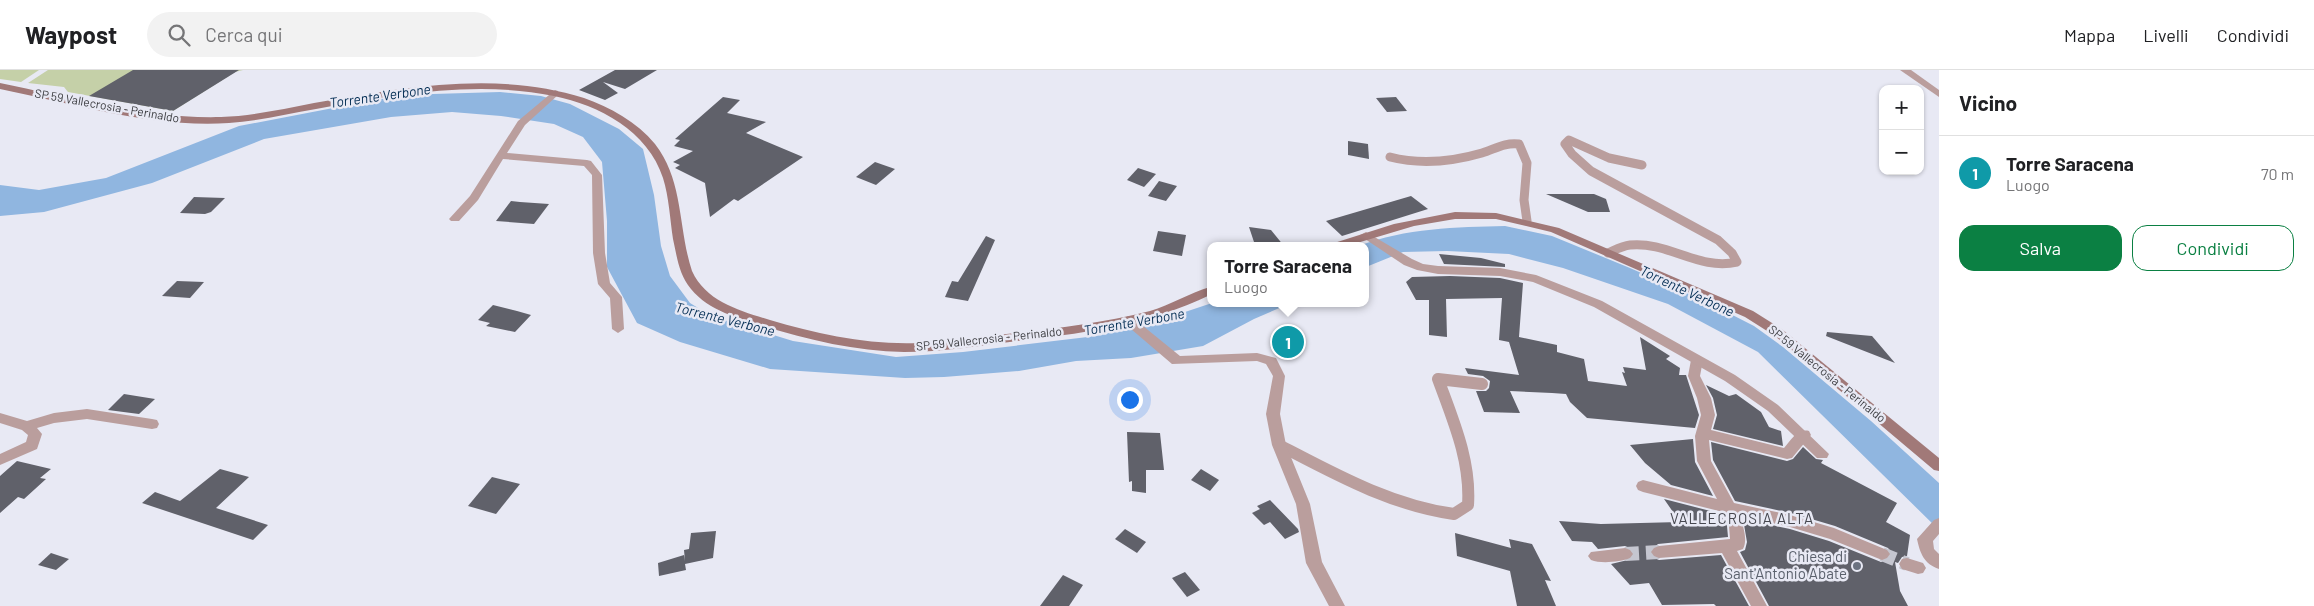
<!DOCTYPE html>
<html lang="it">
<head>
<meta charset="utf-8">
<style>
  :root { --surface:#fff; --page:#f2f2f2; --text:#202124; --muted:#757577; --line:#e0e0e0; --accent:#0b8043 }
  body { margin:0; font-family:Barlow,sans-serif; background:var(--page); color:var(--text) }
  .controls { position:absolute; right:15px; top:15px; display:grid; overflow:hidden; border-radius:10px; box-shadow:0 1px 4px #0004 }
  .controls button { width:45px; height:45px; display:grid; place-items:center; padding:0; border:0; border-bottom:1px solid var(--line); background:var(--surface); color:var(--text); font:25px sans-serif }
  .you { position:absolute; left:1129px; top:329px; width:18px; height:18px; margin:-12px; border:4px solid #fff; border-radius:50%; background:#1a73e8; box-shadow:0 0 0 8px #1a73e833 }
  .badge { display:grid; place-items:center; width:32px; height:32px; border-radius:50%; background:var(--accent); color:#fff; font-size:16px; font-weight:700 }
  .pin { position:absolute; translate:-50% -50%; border:2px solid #fff; box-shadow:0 1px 5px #0006 }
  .popup { position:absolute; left:1207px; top:172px; width:162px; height:65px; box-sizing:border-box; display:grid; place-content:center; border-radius:10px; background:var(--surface); filter:drop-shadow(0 1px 4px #0005); font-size:16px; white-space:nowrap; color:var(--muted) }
  .popup b { font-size:19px; color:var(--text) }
  .popup::after { content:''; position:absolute; left:50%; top:100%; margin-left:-10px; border:10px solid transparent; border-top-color:var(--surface) }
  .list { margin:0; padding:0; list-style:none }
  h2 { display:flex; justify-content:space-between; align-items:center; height:65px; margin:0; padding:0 20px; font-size:21px }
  h2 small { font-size:16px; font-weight:400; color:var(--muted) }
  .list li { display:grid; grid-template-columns:32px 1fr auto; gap:15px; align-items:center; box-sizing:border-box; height:75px; padding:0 20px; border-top:1px solid var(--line) }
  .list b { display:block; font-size:19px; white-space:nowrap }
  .list p { margin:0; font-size:16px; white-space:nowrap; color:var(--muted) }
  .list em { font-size:16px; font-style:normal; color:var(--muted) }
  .actions { display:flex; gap:10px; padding:15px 20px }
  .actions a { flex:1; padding:11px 0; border:1px solid var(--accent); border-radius:15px; text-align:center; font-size:18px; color:var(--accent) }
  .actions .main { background:var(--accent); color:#fff }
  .icon { flex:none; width:28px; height:28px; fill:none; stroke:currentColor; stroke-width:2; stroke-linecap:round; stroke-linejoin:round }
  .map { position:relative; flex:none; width:1939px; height:536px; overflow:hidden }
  header { display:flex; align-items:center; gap:30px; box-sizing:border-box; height:70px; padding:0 25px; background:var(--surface); border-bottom:1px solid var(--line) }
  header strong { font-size:24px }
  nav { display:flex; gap:28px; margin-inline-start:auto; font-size:18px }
  .search { width:350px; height:45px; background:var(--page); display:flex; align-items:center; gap:12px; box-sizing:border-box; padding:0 18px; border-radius:28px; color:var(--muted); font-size:19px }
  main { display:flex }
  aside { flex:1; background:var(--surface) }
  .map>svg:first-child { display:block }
</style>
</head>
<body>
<header>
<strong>Waypost</strong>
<div class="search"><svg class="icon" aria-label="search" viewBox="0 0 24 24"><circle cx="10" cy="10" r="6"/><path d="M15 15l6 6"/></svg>Cerca qui</div>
<nav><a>Mappa</a><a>Livelli</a><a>Condividi</a></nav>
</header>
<main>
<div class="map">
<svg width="1939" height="536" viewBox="0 0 1939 536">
  <rect width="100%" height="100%" fill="#e8e9f4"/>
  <g fill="#c5d0a8">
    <polygon points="0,0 39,0 21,12 0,9"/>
    <polygon points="48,0 243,0 235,2 173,41 68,22 64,17 28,13"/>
  </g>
  <g fill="#90b6e0">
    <polygon points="500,22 541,26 570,34 619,59 643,79 654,125 661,176 670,206 690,233 711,246 793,271 896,287 963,282 1096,266 1149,254 1212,233 1291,233 1254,249 1203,276 1131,288 1076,291 1019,301 944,307 905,308 770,299 680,272 637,253 607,197 607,151 602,92 583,67 554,54 501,46 452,42 391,47 264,69 152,113 44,142 0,146 0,115 39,120 106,108 239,56 380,29 433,24"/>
    <path d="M 1505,156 L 1552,166 L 1630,198 L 1709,233 L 1754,256 L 1783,277 L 1871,351 L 1939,413 L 1939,460 L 1758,282 L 1668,234 L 1563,198 L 1509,184 L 1447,181 L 1403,182 L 1366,197 L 1366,176 L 1359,176 C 1405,158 1457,157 1505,156 Z"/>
  </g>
  <g fill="#60616a">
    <polygon points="133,0 239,0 173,41 89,26"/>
    <polygon points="615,0 657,0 625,19 603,12 618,23 605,30 579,20"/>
    <polygon points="723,27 740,30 727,43 766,52 746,63 803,87 738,131 734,129 710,147 705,113 675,98 680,95 673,92 693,81 674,76 680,70 675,69"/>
    <polygon points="1396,27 1407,41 1387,42 1376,28"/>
    <polygon points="1348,71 1368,74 1369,89 1348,85"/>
    <polygon points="875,92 895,99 876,115 856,107"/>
    <polygon points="1138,98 1156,104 1144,117 1127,110"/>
    <polygon points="1159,111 1177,116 1166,131 1148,126"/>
    <polygon points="1546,124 1594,124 1606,129 1610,142 1588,142"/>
    <polygon points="1411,126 1428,139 1342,166 1326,151"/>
    <polygon points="194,127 225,128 211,142 205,144 180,143"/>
    <polygon points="511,131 520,132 549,134 534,154 496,151"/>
    <polygon points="1249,157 1271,160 1284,176 1255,175"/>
    <polygon points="1158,161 1186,165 1182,186 1153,181"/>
    <polygon points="986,166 995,170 968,231 945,227 952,211 958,212"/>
    <polygon points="1439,184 1481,188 1505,194 1505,197 1444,194"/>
    <polygon points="1450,206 1500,208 1523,213 1519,267 1557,275 1557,282 1584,289 1588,311 1627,316 1622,302 1625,303 1623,297 1646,300 1640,267 1670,286 1666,289 1680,298 1679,305 1686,305 1699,345 1695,358 1587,348 1570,332 1566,324 1552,323 1510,321 1520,343 1484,342 1476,321 1486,321 1489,318 1490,311 1483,306 1468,304 1465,298 1519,305 1509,272 1499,270 1502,228 1446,229 1447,267 1429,265 1429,230 1416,230 1406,212 1412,207"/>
    <polygon points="177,211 204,212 190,228 162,226"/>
    <polygon points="493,235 517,241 531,245 515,262 486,256 490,253 478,250"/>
    <polygon points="1827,262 1872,266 1895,293 1826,266"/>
    <polygon points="1706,315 1729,326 1736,324 1761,342 1769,357 1781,361 1783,376 1713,359 1717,345 1713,328"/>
    <polygon points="124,324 155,329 139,344 108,340"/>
    <polygon points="1127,362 1160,363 1164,400 1146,400 1146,423 1132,421 1132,411 1129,412"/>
    <polygon points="1693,369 1695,392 1713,426 1671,415 1645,393 1630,375"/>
    <polygon points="1711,372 1787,391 1793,389 1803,377 1816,389 1823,390 1821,393 1897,433 1886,452 1910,465 1907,486 1902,487 1898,493 1895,492 1900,521 1908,536 1769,536 1740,482 1745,480 1747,472 1743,449 1790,459 1829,471 1881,492 1888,489 1892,483 1888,478 1835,456 1791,443 1735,431 1713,390"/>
    <polygon points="17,391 51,399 40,408 46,409 24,429 18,427 0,443 0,406"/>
    <polygon points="220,399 249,407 216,438 268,455 253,470 142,433 155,422 180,431"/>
    <polygon points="1201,399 1219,410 1210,421 1191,410"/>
    <polygon points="492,407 520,414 496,444 468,436"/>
    <polygon points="1664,429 1722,444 1727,456 1728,467 1658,474 1650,481 1652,487 1659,490 1721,485 1749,536 1716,536 1714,534 1662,535 1649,513 1630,515 1611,494 1632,489 1635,484 1632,479 1625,476 1598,479 1592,472 1572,471 1559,451 1601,454 1680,452"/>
    <polygon points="1270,430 1298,459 1299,462 1285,469 1270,452 1264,455 1252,443 1260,439 1257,436"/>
    <polygon points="1125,459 1146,472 1137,483 1115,469"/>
    <polygon points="716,461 713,488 685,494 686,500 659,506 658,493 684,485 685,491 684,480 689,479 691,463"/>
    <polygon points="1455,463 1511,478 1509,469 1532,474 1551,511 1545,510 1556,536 1517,536 1510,501 1457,486"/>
    <polygon points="51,483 69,489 56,500 38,495"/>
    <polygon points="1185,502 1200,520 1187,527 1172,508"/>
    <polygon points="1063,505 1083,515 1069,536 1040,536"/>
  </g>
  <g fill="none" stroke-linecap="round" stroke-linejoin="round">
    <g stroke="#c5c6d0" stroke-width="14" stroke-dasharray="14 7" stroke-linecap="butt">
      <polyline points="1625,484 1659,482"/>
      <polyline points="1882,484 1907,494"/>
    </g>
    <g stroke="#ba9e9d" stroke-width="9">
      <path d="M 1390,87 C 1421,95 1451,92 1482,83 C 1495,79 1505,72 1519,74 L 1527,93 L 1524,130 L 1527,151"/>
      <path d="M 1608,183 C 1615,180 1622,176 1630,175 C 1668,171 1699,201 1737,192 L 1732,183 L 1718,170 L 1591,101 L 1572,84 L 1565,74 L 1569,70 L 1609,88 L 1642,95"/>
    </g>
    <path stroke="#ba9e9d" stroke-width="12" d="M 1279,375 C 1335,404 1390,435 1454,444 L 1468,435 C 1471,391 1453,350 1438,309 L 1482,314"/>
    <g fill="#ba9e9d" fill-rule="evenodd">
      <path d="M 1697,286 L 1703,290 L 1700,306 L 1711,328 L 1715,345 L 1711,360 L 1784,378 C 1791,370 1798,358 1809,361 L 1811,365 L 1792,388 L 1787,389 L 1709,370 L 1711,391 L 1734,433 L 1790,445 L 1834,458 L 1887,480 L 1890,484 L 1887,488 L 1882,490 L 1830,469 L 1790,457 L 1740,446 C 1743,456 1748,470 1743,479 L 1737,481 L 1767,536 L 1751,536 L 1722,483 L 1659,488 L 1654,486 L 1651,482 L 1654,478 L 1659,476 L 1730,469 L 1729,456 L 1723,442 L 1643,422 L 1638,420 L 1636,416 L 1638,412 L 1643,410 L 1717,429 L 1697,391 L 1695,366 L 1701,345 L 1697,328 L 1688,306 L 1691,290 Z"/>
      <path d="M 1625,478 L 1630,480 L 1633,484 L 1630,488 C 1620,492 1601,494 1591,490 L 1588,486 L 1591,482 Z"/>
      <polygon points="1907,488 1923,493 1926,498 1923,503 1918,504 1902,499 1899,494 1902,489"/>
    </g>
    <g fill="#ba9e9d" fill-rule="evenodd">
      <polygon points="1900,0 1911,0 1939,20 1939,27"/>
      <polygon points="555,20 558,21 558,25 525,55 507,83 587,90 591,91 602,105 605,183 610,213 622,227 624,259 618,263 612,259 610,228 598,214 593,183 592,105 584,96 503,89 478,130 459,151 451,151 449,149 470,126 518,51"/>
      <polygon points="1366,162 1412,189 1423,194 1438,196 1500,198 1536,205 1602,231 1735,305 1778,335 1829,384 1827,388 1817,388 1768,341 1725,311 1594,237 1533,212 1500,206 1438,204 1417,200 1404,195 1362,167 1360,165"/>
      <polygon points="1128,246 1132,247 1180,286 1257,283 1276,288 1285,306 1280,344 1286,375 1310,434 1322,492 1345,536 1329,536 1306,493 1296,434 1272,375 1266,344 1273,306 1266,294 1257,291 1172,294 1124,253 1122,250"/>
      <polygon points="87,339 152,349 157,350 159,354 157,358 152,359 87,349 54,353 37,358 42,364 37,379 0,395 0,384 26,372 28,365 22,360 0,353 0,343 27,351 54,343"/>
      <path d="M 1939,448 L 1939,464 L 1933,471 L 1934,479 L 1939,484 L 1939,499 C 1924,494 1920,483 1917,469 L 1934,450 Z"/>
    </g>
    <g fill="#a17978" fill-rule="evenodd">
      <path d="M 0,13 C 73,28 146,49 221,47 C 252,46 283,39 314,33 C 402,18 496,0 584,28 C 610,37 637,52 655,74 C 684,111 678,159 692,201 C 706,232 741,241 770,250 C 817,264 868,275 918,273 C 951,272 984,266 1016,263 C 1061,258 1106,252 1150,241 C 1171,235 1189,223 1210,217 L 1210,225 C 1149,254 1092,262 1026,270 C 985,275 945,282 904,282 C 856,281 808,270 763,256 C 738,248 709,241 691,219 C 679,205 677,187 673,169 C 670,149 669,127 663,108 C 648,61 599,35 554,26 C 475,10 394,25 316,39 C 287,44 258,51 229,53 C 151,58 75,34 0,19 Z"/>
      <polygon points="1455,142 1496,143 1559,158 1753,241 1783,260 1939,388 1939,401 1934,400 1775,266 1745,247 1551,162 1496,149 1455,149 1414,156 1347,176 1329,176 1331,174 1394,154"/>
    </g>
  </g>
  <circle fill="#6b7280" stroke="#e8e9f4" stroke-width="2" cx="1857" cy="496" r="5"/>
  <g text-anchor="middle" stroke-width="5" stroke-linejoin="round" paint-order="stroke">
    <g font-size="12" fill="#3b3c40" stroke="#e8e9f4">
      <text transform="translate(107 36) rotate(10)" y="4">SP 59 Vallecrosia - Perinaldo</text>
      <text transform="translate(989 269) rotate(-6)" y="4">SP 59 Vallecrosia - Perinaldo</text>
      <text transform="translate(1827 304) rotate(39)" y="4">SP 59 Vallecrosia - Perinaldo</text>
    </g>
    <g font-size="14" font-style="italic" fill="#042e54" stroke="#e8e9f4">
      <text transform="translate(380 26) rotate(-8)" y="5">Torrente Verbone</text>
      <text transform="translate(1687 221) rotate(25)" y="5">Torrente Verbone</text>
      <text transform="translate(725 249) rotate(14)" y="5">Torrente Verbone</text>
      <text transform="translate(1134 252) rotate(-10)" y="5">Torrente Verbone</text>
    </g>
    <g font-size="15" letter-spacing="1" fill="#474850" stroke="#e8e9f4">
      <text x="1742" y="454">VALLECROSIA ALTA</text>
    </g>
    <g font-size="15" fill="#5b616d" stroke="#e8e9f4" text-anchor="end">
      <text x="1847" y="492">Chiesa di<tspan x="1847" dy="17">Sant'Antonio Abate</tspan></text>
    </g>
  </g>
</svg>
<div class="controls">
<button>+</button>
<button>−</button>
</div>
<div class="you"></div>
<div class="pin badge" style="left:1288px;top:272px;background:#0f9aa8">1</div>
<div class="popup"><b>Torre Saracena</b>Luogo</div>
</div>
<aside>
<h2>Vicino<small></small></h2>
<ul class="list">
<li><span class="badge" style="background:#0f9aa8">1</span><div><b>Torre Saracena</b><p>Luogo</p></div><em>70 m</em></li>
</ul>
<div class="actions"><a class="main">Salva</a><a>Condividi</a></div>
</aside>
</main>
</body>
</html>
